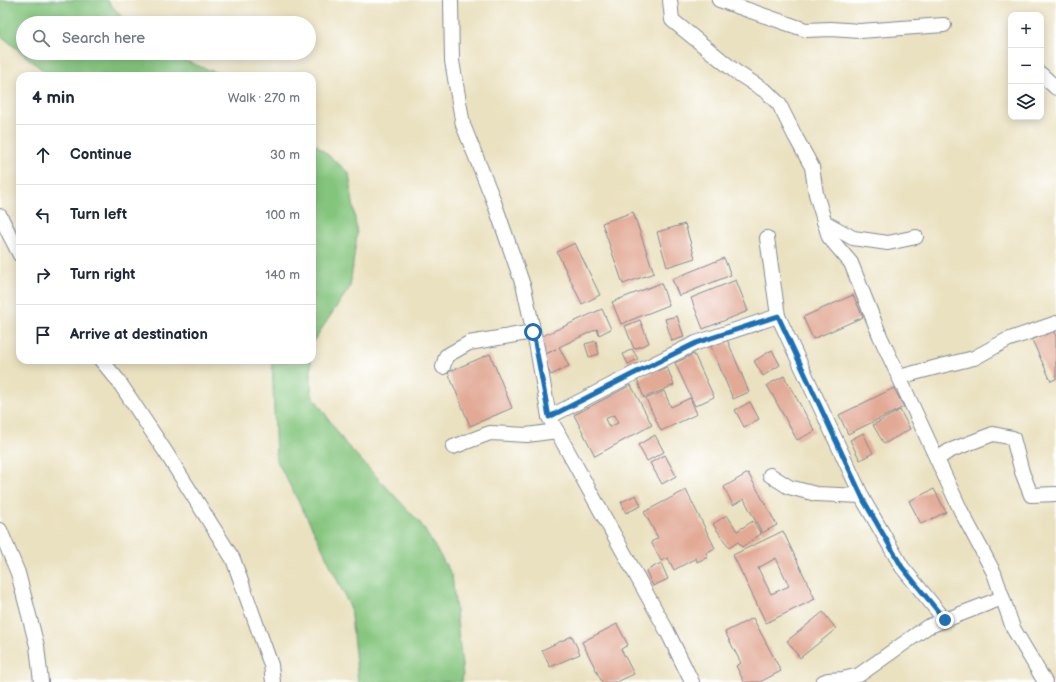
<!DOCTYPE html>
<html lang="en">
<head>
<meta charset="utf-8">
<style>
  :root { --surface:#fff; --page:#f2f2f3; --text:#1f2937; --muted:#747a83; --line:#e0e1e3 }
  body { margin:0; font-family:"Balsamiq Sans",sans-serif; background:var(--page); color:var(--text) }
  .controls { position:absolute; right:12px; top:12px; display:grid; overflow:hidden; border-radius:8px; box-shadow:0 2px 10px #0003 }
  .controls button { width:36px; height:36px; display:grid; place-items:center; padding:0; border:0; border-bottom:1px solid var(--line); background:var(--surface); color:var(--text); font:20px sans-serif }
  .stop { position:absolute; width:12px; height:12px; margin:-9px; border:3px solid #1f6fb2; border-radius:50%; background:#fff }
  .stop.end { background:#1f6fb2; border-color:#fff; box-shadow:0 1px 4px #0008 }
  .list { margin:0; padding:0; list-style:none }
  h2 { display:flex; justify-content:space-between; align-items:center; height:52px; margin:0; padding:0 16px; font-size:17px }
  h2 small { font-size:13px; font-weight:400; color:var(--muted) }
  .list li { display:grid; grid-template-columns:26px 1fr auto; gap:12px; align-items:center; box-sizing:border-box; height:60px; padding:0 16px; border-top:1px solid var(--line) }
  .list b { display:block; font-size:15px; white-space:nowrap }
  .list em { font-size:13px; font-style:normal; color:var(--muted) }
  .icon { flex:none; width:22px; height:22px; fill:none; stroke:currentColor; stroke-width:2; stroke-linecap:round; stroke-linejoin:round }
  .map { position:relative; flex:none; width:1056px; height:682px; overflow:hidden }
  .search { position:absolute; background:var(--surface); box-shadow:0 2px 10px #0003; left:16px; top:16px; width:300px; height:44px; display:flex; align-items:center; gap:10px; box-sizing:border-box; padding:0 14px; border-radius:22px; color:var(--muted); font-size:15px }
  .panel { position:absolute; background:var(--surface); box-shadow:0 2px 10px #0003; left:16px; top:72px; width:300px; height:292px; border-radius:12px }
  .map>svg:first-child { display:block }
</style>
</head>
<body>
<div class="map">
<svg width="1056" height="682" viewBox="0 0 1056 682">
  <rect width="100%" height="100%" fill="#fff"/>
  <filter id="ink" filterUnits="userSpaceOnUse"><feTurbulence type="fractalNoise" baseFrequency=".025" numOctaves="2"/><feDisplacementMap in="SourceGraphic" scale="8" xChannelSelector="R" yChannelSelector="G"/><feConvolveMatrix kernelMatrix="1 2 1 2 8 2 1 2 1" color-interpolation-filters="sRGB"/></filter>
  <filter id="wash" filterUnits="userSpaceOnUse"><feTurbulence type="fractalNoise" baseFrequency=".012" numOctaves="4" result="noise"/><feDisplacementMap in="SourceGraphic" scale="16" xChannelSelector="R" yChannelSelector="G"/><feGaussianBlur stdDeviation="0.9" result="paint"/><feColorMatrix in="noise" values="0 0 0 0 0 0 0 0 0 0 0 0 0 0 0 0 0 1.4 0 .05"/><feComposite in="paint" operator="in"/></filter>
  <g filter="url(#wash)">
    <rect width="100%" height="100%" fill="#eae1c0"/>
    <g fill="#84c57d" stroke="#507a6e">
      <polygon points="0,0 107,0 127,23 23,23 23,53 164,53 226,76 50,76 0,35"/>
      <polygon points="312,141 349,173 357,234 350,287 312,343"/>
      <polygon points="272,360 311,360 311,393 345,443 421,524 452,575 463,675 462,682 358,682 350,607 314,531 276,459"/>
    </g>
    <g id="blocks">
      <g fill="#e2a995" fill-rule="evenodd">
        <polygon points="633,212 654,273 623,284 602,223"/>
        <polygon points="685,224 695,258 667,267 657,232"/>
        <polygon points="575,243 600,295 582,304 557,252"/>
        <polygon points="724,258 731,275 679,296 672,279"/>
        <polygon points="736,280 748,311 703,329 691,298"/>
        <polygon points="661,283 669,305 621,324 612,302"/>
        <polygon points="853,295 863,317 813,339 803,317"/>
        <polygon points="602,309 611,329 599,335 597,329 559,347 569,366 551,375 542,356 556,349 543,355 536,339"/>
        <polygon points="677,316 684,337 672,341 665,319"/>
        <polygon points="640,320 649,343 634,349 625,326"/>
        <polygon points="1053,330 1056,336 1056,379 1051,381 1032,340"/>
        <polygon points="726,337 749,392 733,399 710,344"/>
        <polygon points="596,341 599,354 589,357 585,344"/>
        <polygon points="632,349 638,359 628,364 623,354"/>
        <polygon points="772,350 780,365 763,376 754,361"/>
        <polygon points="490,354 512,408 470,426 448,372"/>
        <polygon points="694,354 714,397 695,406 675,363"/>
        <polygon points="667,367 674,385 644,398 637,379"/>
        <polygon points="784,376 815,431 797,440 767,385"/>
        <path d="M 631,385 L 652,425 L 595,456 L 574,415 ZM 614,415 L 618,423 L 609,427 L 605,419 Z"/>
        <polygon points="894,388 904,407 848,434 839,415"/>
        <polygon points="664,391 671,407 690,398 697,414 661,431 646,399"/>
        <polygon points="750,402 759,419 744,427 735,410"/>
        <polygon points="900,410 910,429 884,444 873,425"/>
        <polygon points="863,433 873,453 860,460 850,440"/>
        <polygon points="655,435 664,452 647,461 638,445"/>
        <polygon points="665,455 676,476 662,484 650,463"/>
        <polygon points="748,473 777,525 762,533 744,499 733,505 724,487"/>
        <polygon points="934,489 946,512 921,524 909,501"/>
        <polygon points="686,490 715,548 706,553 708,557 697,562 696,558 674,570 668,558 661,561 651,542 658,538 644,512"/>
        <polygon points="636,495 641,506 626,513 621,502"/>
        <polygon points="727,515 737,531 753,521 761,534 742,547 738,542 729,548 713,524"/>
        <path d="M 783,531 L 815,599 L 766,623 L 733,555 ZM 776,558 L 789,586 L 771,594 L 758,568 Z"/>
        <polygon points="661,563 668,579 653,586 646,571"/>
        <polygon points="823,612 836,629 800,658 787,641"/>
        <polygon points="753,618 781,671 760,682 744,682 736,666 741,663 725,632"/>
        <polygon points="617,624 628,645 621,649 634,674 617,682 602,682 582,642"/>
        <polygon points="572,636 580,654 550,667 542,650"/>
      </g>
    </g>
  </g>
  <g filter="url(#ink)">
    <use href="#blocks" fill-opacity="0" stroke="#82888f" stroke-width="1"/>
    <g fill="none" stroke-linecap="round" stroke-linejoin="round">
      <defs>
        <g id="street">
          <polyline points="451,0 452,61 463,125 493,199 524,288 537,348 549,417 667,631 692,682"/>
          <polyline points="670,0 672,20 736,72 767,92 779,104 795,136 812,167 816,194 829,237 851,263 880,336 961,511 994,573 1013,628 1045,682"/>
          <polyline points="719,0 806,30 831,29 860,31 944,25"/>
          <polyline points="1041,74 1056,88"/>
          <polyline points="0,216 20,255"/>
          <polyline points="824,222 853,238 888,243 916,237"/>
          <polyline points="767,238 778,316 864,501 902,567 945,620"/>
          <polyline points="101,360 117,379 165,451 233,559 271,665 273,682"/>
          <polyline points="443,367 446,356 469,343 533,332"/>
          <polyline points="899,377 941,366 974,358 1007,340 1056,323"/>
          <polyline points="549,417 633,374 696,343 778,316"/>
          <polyline points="453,447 490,433 527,435 557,431"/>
          <polyline points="937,459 949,451 993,434 1013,438 1022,472 1031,495 1056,494"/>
          <polyline points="770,475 789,487 816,494 862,496"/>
          <polyline points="0,530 18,573 37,646 41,682"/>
          <polyline points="823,682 828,680 843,679 859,675 927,627 1002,598"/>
        </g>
      </defs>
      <use href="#street" stroke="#82888f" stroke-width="16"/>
      <use href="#street" stroke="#fff" stroke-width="14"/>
    </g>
  </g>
  <g fill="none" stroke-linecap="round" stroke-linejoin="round" filter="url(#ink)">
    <polyline stroke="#1f6fb2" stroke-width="5" points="533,332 549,417 633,374 696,343 778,316 864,501 902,567 945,620"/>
  </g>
</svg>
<div class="controls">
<button>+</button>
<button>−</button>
<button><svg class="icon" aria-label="layers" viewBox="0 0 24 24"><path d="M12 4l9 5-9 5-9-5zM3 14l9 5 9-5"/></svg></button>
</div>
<div class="stop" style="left:533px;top:332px"></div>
<div class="stop end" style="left:945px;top:620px"></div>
<div class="search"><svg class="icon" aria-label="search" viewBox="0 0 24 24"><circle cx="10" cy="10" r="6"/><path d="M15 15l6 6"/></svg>Search here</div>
<section class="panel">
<h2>4 min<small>Walk · 270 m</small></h2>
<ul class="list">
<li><svg class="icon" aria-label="ahead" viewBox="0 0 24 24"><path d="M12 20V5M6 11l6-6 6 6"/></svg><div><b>Continue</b></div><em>30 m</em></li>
<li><svg class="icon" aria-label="left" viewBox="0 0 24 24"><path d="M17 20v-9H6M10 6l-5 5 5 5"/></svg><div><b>Turn left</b></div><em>100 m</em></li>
<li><svg class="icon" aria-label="right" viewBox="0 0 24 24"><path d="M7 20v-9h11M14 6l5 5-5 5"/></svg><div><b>Turn right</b></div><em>140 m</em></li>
<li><svg class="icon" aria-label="arrive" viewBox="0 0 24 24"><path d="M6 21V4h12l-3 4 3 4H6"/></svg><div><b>Arrive at destination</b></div></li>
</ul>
</section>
</div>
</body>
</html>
